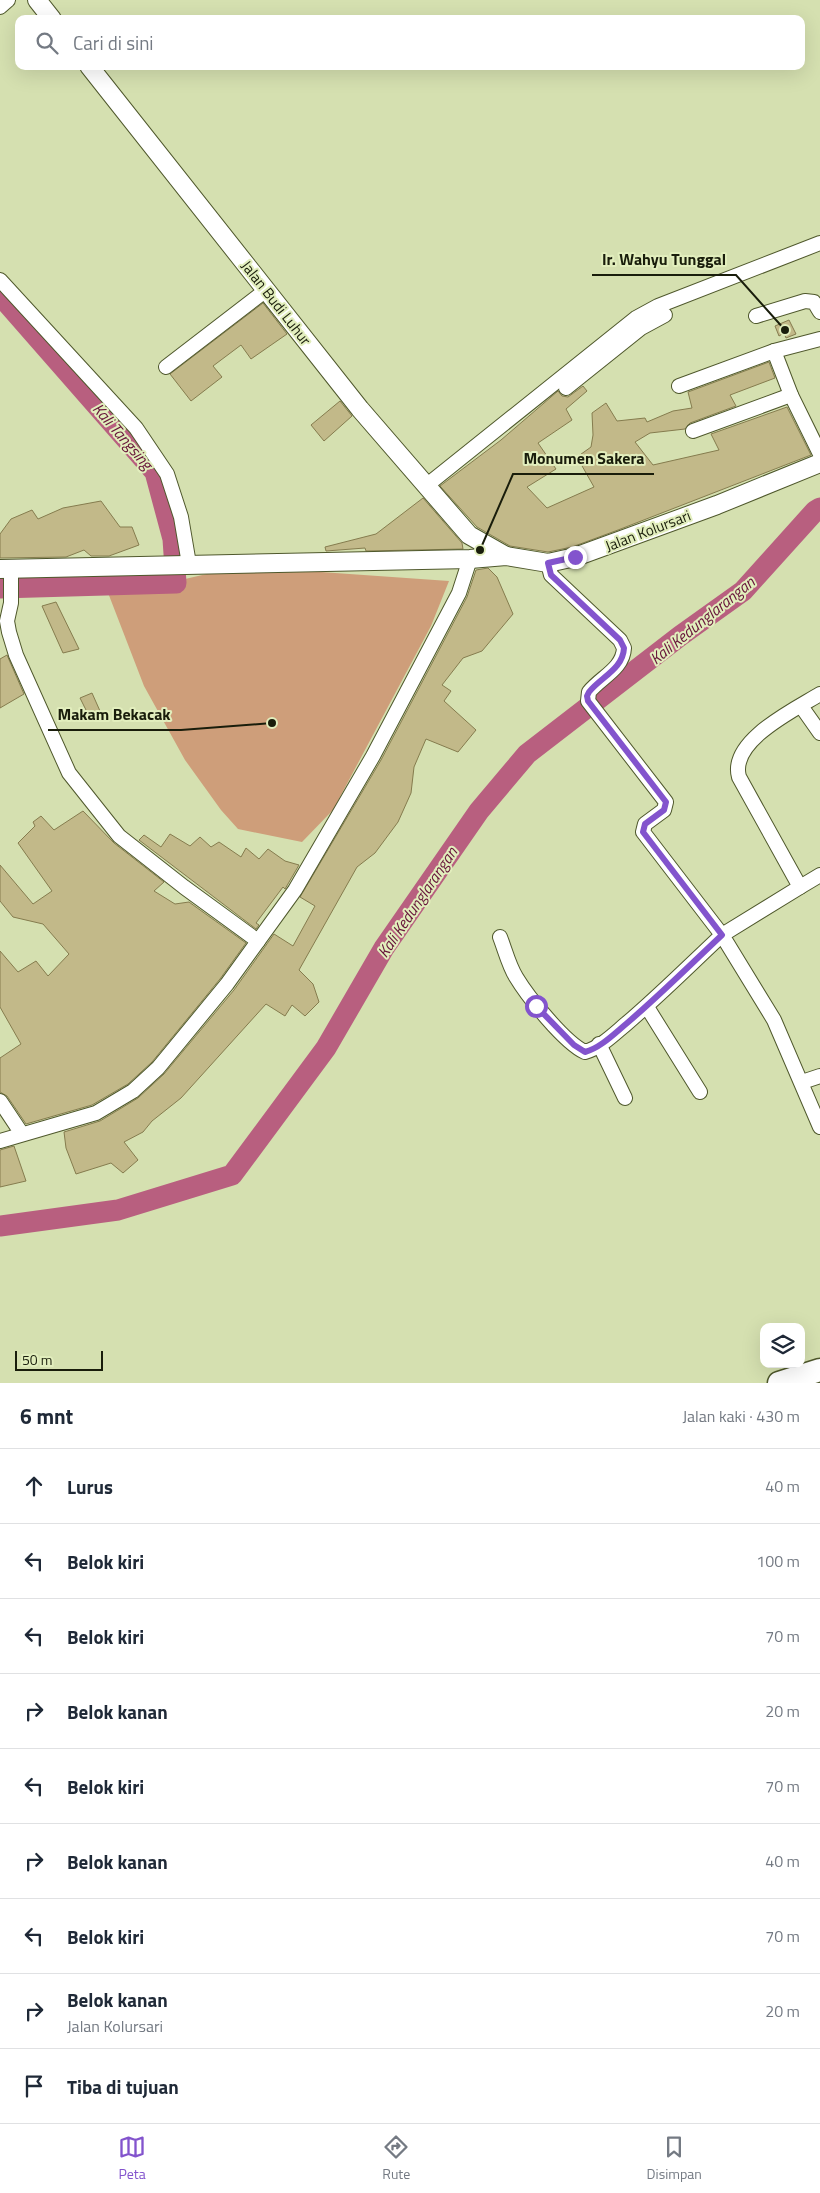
<!DOCTYPE html>
<html lang="id">
<head>
<meta charset="utf-8">
<style>
  :root { --surface:#fff; --page:#f2f2f3; --text:#1f2937; --muted:#747a83; --line:#e0e1e3; --accent:#8354cd }
  body { margin:0; font-family:"Titillium Web",sans-serif; background:var(--page); color:var(--text) }
  .controls { position:absolute; right:15px; bottom:15px; display:grid; overflow:hidden; border-radius:10px; box-shadow:0 5px 20px #0002 }
  .controls button { width:45px; height:45px; display:grid; place-items:center; padding:0; border:0; border-bottom:1px solid var(--line); background:var(--surface); color:var(--text); font:25px sans-serif }
  .scale { position:absolute; left:15px; bottom:12px; width:88px; box-sizing:border-box; padding-left:5px; border:2px solid #191d0b; border-top:0; font-size:14px; line-height:18px; white-space:nowrap; color:#191d0b; -webkit-text-stroke:4px #e2eebd; paint-order:stroke }
  .stop { position:absolute; width:15px; height:15px; margin:-11px; border:4px solid #8354cd; border-radius:50%; background:#fff }
  .stop.end { background:#8354cd; border-color:#fff; box-shadow:0 1px 5px #0008 }
  .list { margin:0; padding:0; list-style:none }
  h2 { display:flex; justify-content:space-between; align-items:center; height:65px; margin:0; padding:0 20px; font-size:21px }
  h2 small { font-size:16px; font-weight:400; color:var(--muted) }
  .list li { display:grid; grid-template-columns:32px 1fr auto; gap:15px; align-items:center; box-sizing:border-box; height:75px; padding:0 20px; border-top:1px solid var(--line) }
  .list b { display:block; font-size:19px; white-space:nowrap }
  .list p { margin:0; font-size:16px; white-space:nowrap; color:var(--muted) }
  .list em { font-size:16px; font-style:normal; color:var(--muted) }
  .icon { flex:none; width:28px; height:28px; fill:none; stroke:currentColor; stroke-width:2; stroke-linecap:round; stroke-linejoin:round }
  .map { position:relative; flex:none; width:820px; height:1383px; overflow:hidden }
  .search { position:absolute; background:var(--surface); box-shadow:0 5px 20px #0002; left:15px; right:15px; top:15px; height:55px; display:flex; align-items:center; gap:12px; box-sizing:border-box; padding:0 18px; border-radius:10px; color:var(--muted); font-size:19px }
  .sheet { height:740px; background:var(--surface) }
  nav { display:flex; justify-content:space-around; align-items:center; box-sizing:border-box; height:70px; border-top:1px solid var(--line); background:var(--surface); font-size:14px; color:var(--muted) }
  nav a { display:grid; justify-items:center; gap:2px }
  nav .on { color:var(--accent) }
  .map>svg:first-child { display:block }
</style>
</head>
<body>
<div class="map">
<svg width="820" height="1383" viewBox="0 0 820 1383">
  <rect width="100%" height="100%" fill="#d5e0b0"/>
  <polygon fill="#ce9e7a" points="321,572 449,581 431,626 333,810 302,842 238,829 221,810 185,760 144,686 105,585 172,582 211,573"/>
  <g fill="none" stroke-linecap="round" stroke-linejoin="round">
    <g stroke="#b85f7f" stroke-width="21">
      <polyline points="0,295 155,472 173,539 176,583 0,588"/>
      <polyline points="0,1226 118,1210 232,1175 326,1048 384,948 479,811 527,754 680,636 743,591 815,511 820,508"/>
    </g>
  </g>
  <g fill="#c2b989" stroke="#857c4e">
    <polygon points="263,303 287,334 251,359 241,345 213,366 222,377 191,401 170,374"/>
    <polygon points="789,320 796,334 786,338 784,333 779,336 775,326"/>
    <polygon points="769,362 775,378 730,395 736,406 690,423 685,429 650,433 635,442 653,465 719,450 711,434 787,407 811,455 618,530 572,547 548,552 510,546 477,527 440,486 501,440 558,391 562,396 568,397 583,386 587,391 566,409 572,420 538,443 556,469 527,487 547,508 594,487 577,457 591,447 593,435 592,413 606,403 617,421 645,418 647,422 673,411 692,408 688,392"/>
    <polygon points="340,401 352,416 324,441 311,425"/>
    <polygon points="423,498 462,543 463,549 366,551 365,548 326,551 325,547 376,534"/>
    <polygon points="101,501 120,527 132,527 139,545 109,556 91,556 84,550 66,557 0,558 0,534 11,519 32,510 38,519 63,508"/>
    <polygon points="488,568 497,577 513,614 482,651 463,658 442,685 451,691 444,701 476,730 458,752 426,739 414,767 411,793 398,822 375,853 357,867 299,970 313,984 319,1002 305,1016 292,1005 285,1016 266,1004 181,1098 152,1121 143,1132 124,1142 138,1160 123,1173 111,1163 76,1174 66,1148 64,1132 100,1121 138,1098 164,1074 234,990 274,934 293,946 315,906 300,897 381,760 467,597 476,570"/>
    <polygon points="56,602 79,649 63,653 42,606"/>
    <polygon points="7,655 24,694 0,708 0,659"/>
    <polygon points="92,693 100,711 89,716 80,698"/>
    <polygon points="83,811 114,843 164,882 154,891 175,904 189,902 246,943 220,979 152,1062 128,1084 92,1105 26,1124 7,1096 0,1092 0,1058 21,1044 0,1007 0,951 18,972 36,961 48,976 69,954 43,924 13,917 0,901 0,865 33,904 52,891 18,843 35,826 33,822 41,816 54,830"/>
    <polygon points="170,834 190,846 200,837 211,847 219,842 241,857 246,848 259,859 268,849 285,861 299,865 285,889 283,887 256,923 259,925 256,929 139,840 144,835 161,847"/>
    <polygon points="14,1146 26,1181 0,1187 0,1150"/>
  </g>
  <g fill="none" stroke-linecap="round" stroke-linejoin="round">
    <defs>
      <g id="minor">
        <polyline points="0,7 8,0"/>
        <polyline points="0,280 136,428 167,474 181,517 189,564"/>
        <polyline points="756,316 805,301 814,302 820,312"/>
        <polyline points="774,351 791,395 820,454"/>
        <polyline points="166,367 265,291"/>
        <polyline points="679,386 774,351 820,339"/>
        <polyline points="566,388 641,328 665,315"/>
        <polyline points="693,431 791,395"/>
        <polyline points="426,486 636,318 658,306 820,243"/>
        <polyline points="11,569 11,603 7,621 9,632 16,655 69,773 119,836 184,887 258,941"/>
        <path d="M 820,694 C 794,710 729,741 739,777 L 800,887 L 722,935 L 774,1020 L 820,1127"/>
        <polyline points="801,706 820,733"/>
        <polyline points="800,887 820,875"/>
        <path d="M 500,937 C 505,950 509,966 516,977 C 528,997 565,1043 585,1052 C 600,1048 614,1034 626,1024 C 659,996 690,965 722,935 L 643,832 L 645,824 L 664,810 L 666,802 L 588,701 L 589,692 C 601,677 623,669 624,648 L 620,640 L 551,575 L 548,563"/>
        <polyline points="647,1007 700,1092"/>
        <polyline points="599,1044 625,1098"/>
        <polyline points="802,1082 820,1076"/>
        <polyline points="0,1101 22,1134"/>
        <polyline points="0,1141 96,1113 133,1091 158,1068 227,984 295,890 373,756 459,593 470,559"/>
      </g>
      <g id="tertiary">
        <polyline points="37,0 52,19"/>
        <polyline points="89,66 360,409 469,535 506,556"/>
        <polyline points="0,569 470,559 506,556 548,563 575,557 717,505 820,463"/>
      </g>
      <polyline id="primary" points="779,1383 820,1370"/>
    </defs>
    <use href="#minor" stroke="#4f582c" stroke-width="16"/>
    <use href="#tertiary" stroke="#4f582c" stroke-width="20"/>
    <use href="#primary" stroke="#4f582c" stroke-width="25"/>
    <use href="#minor" stroke="#fff" stroke-width="14"/>
    <use href="#tertiary" stroke="#fff" stroke-width="18"/>
    <use href="#primary" stroke="#fff" stroke-width="22"/>
  </g>
  <g fill="none" stroke-linecap="round" stroke-linejoin="round">
    <path stroke="#8354cd" stroke-width="6" d="M 536,1006 L 574,1045 L 585,1052 C 600,1048 614,1034 626,1024 C 659,996 690,965 722,935 L 643,832 L 645,824 L 664,810 L 666,802 L 588,701 L 587,696 L 589,692 C 601,677 623,669 624,648 L 620,640 L 551,575 L 548,563 L 575,557"/>
  </g>
  <g text-anchor="middle" stroke-width="4" stroke-linejoin="round" paint-order="stroke">
    <g font-size="15" fill="#191d0b" stroke="#e2eebd">
      <text transform="translate(276 303) rotate(52)" y="5">Jalan Budi Luhur</text>
      <text transform="translate(648 531) rotate(-21)" y="5">Jalan Kolursari</text>
    </g>
    <g font-size="16" font-style="italic" fill="#661339" stroke="#e2eebd">
      <text transform="translate(123 436) rotate(49)" y="6">Kali Tangsing</text>
      <text transform="translate(702 620) rotate(-39)" y="6">Kali Kedunglarangan</text>
      <text transform="translate(417 902) rotate(-56)" y="6">Kali Kedunglarangan</text>
    </g>
  </g>
  <path fill="none" stroke="#191d0b" stroke-width="2" d="M785 330L736 275H592M480 550L513 474H654M272 723L181 730H48"/>
  <g fill="#191d0b" stroke="#e2eebd" stroke-width="2">
    <circle cx="785" cy="330" r="5"/>
    <circle cx="480" cy="550" r="5"/>
    <circle cx="272" cy="723" r="5"/>
  </g>
  <g font-size="16" text-anchor="middle" font-weight="bold" fill="#191d0b" stroke="#e2eebd" stroke-width="4" stroke-linejoin="round" paint-order="stroke">
    <text x="664" y="265">Ir. Wahyu Tunggal</text>
    <text x="584" y="464">Monumen Sakera</text>
    <text x="114" y="720">Makam Bekacak</text>
  </g>
</svg>
<div class="controls">
<button><svg class="icon" aria-label="layers" viewBox="0 0 24 24"><path d="M12 4l9 5-9 5-9-5zM3 14l9 5 9-5"/></svg></button>
</div>
<div class="scale">50 m</div>
<div class="stop" style="left:536px;top:1006px"></div>
<div class="stop end" style="left:575px;top:557px"></div>
<div class="search"><svg class="icon" aria-label="search" viewBox="0 0 24 24"><circle cx="10" cy="10" r="6"/><path d="M15 15l6 6"/></svg>Cari di sini</div>
</div>
<section class="sheet">
<h2>6 mnt<small>Jalan kaki · 430 m</small></h2>
<ul class="list">
<li><svg class="icon" aria-label="ahead" viewBox="0 0 24 24"><path d="M12 20V5M6 11l6-6 6 6"/></svg><div><b>Lurus</b></div><em>40 m</em></li>
<li><svg class="icon" aria-label="left" viewBox="0 0 24 24"><path d="M17 20v-9H6M10 6l-5 5 5 5"/></svg><div><b>Belok kiri</b></div><em>100 m</em></li>
<li><svg class="icon" aria-label="left" viewBox="0 0 24 24"><path d="M17 20v-9H6M10 6l-5 5 5 5"/></svg><div><b>Belok kiri</b></div><em>70 m</em></li>
<li><svg class="icon" aria-label="right" viewBox="0 0 24 24"><path d="M7 20v-9h11M14 6l5 5-5 5"/></svg><div><b>Belok kanan</b></div><em>20 m</em></li>
<li><svg class="icon" aria-label="left" viewBox="0 0 24 24"><path d="M17 20v-9H6M10 6l-5 5 5 5"/></svg><div><b>Belok kiri</b></div><em>70 m</em></li>
<li><svg class="icon" aria-label="right" viewBox="0 0 24 24"><path d="M7 20v-9h11M14 6l5 5-5 5"/></svg><div><b>Belok kanan</b></div><em>40 m</em></li>
<li><svg class="icon" aria-label="left" viewBox="0 0 24 24"><path d="M17 20v-9H6M10 6l-5 5 5 5"/></svg><div><b>Belok kiri</b></div><em>70 m</em></li>
<li><svg class="icon" aria-label="right" viewBox="0 0 24 24"><path d="M7 20v-9h11M14 6l5 5-5 5"/></svg><div><b>Belok kanan</b><p>Jalan Kolursari</p></div><em>20 m</em></li>
<li><svg class="icon" aria-label="arrive" viewBox="0 0 24 24"><path d="M6 21V4h12l-3 4 3 4H6"/></svg><div><b>Tiba di tujuan</b></div></li>
</ul>
</section>
<nav>
<a class="on"><svg class="icon" aria-label="map" viewBox="0 0 24 24"><path d="M3 6l6-2 6 2 6-2v14l-6 2-6-2-6 2zM9 4v14M15 6v14"/></svg>Peta</a>
<a><svg class="icon" aria-label="directions" viewBox="0 0 24 24"><path d="M12 3l9 9-9 9-9-9zM9 14v-3h6M13 9l2 2-2 2"/></svg>Rute</a>
<a><svg class="icon" aria-label="saved" viewBox="0 0 24 24"><path d="M7 4h10v16l-5-4-5 4z"/></svg>Disimpan</a>
</nav>
</body>
</html>
